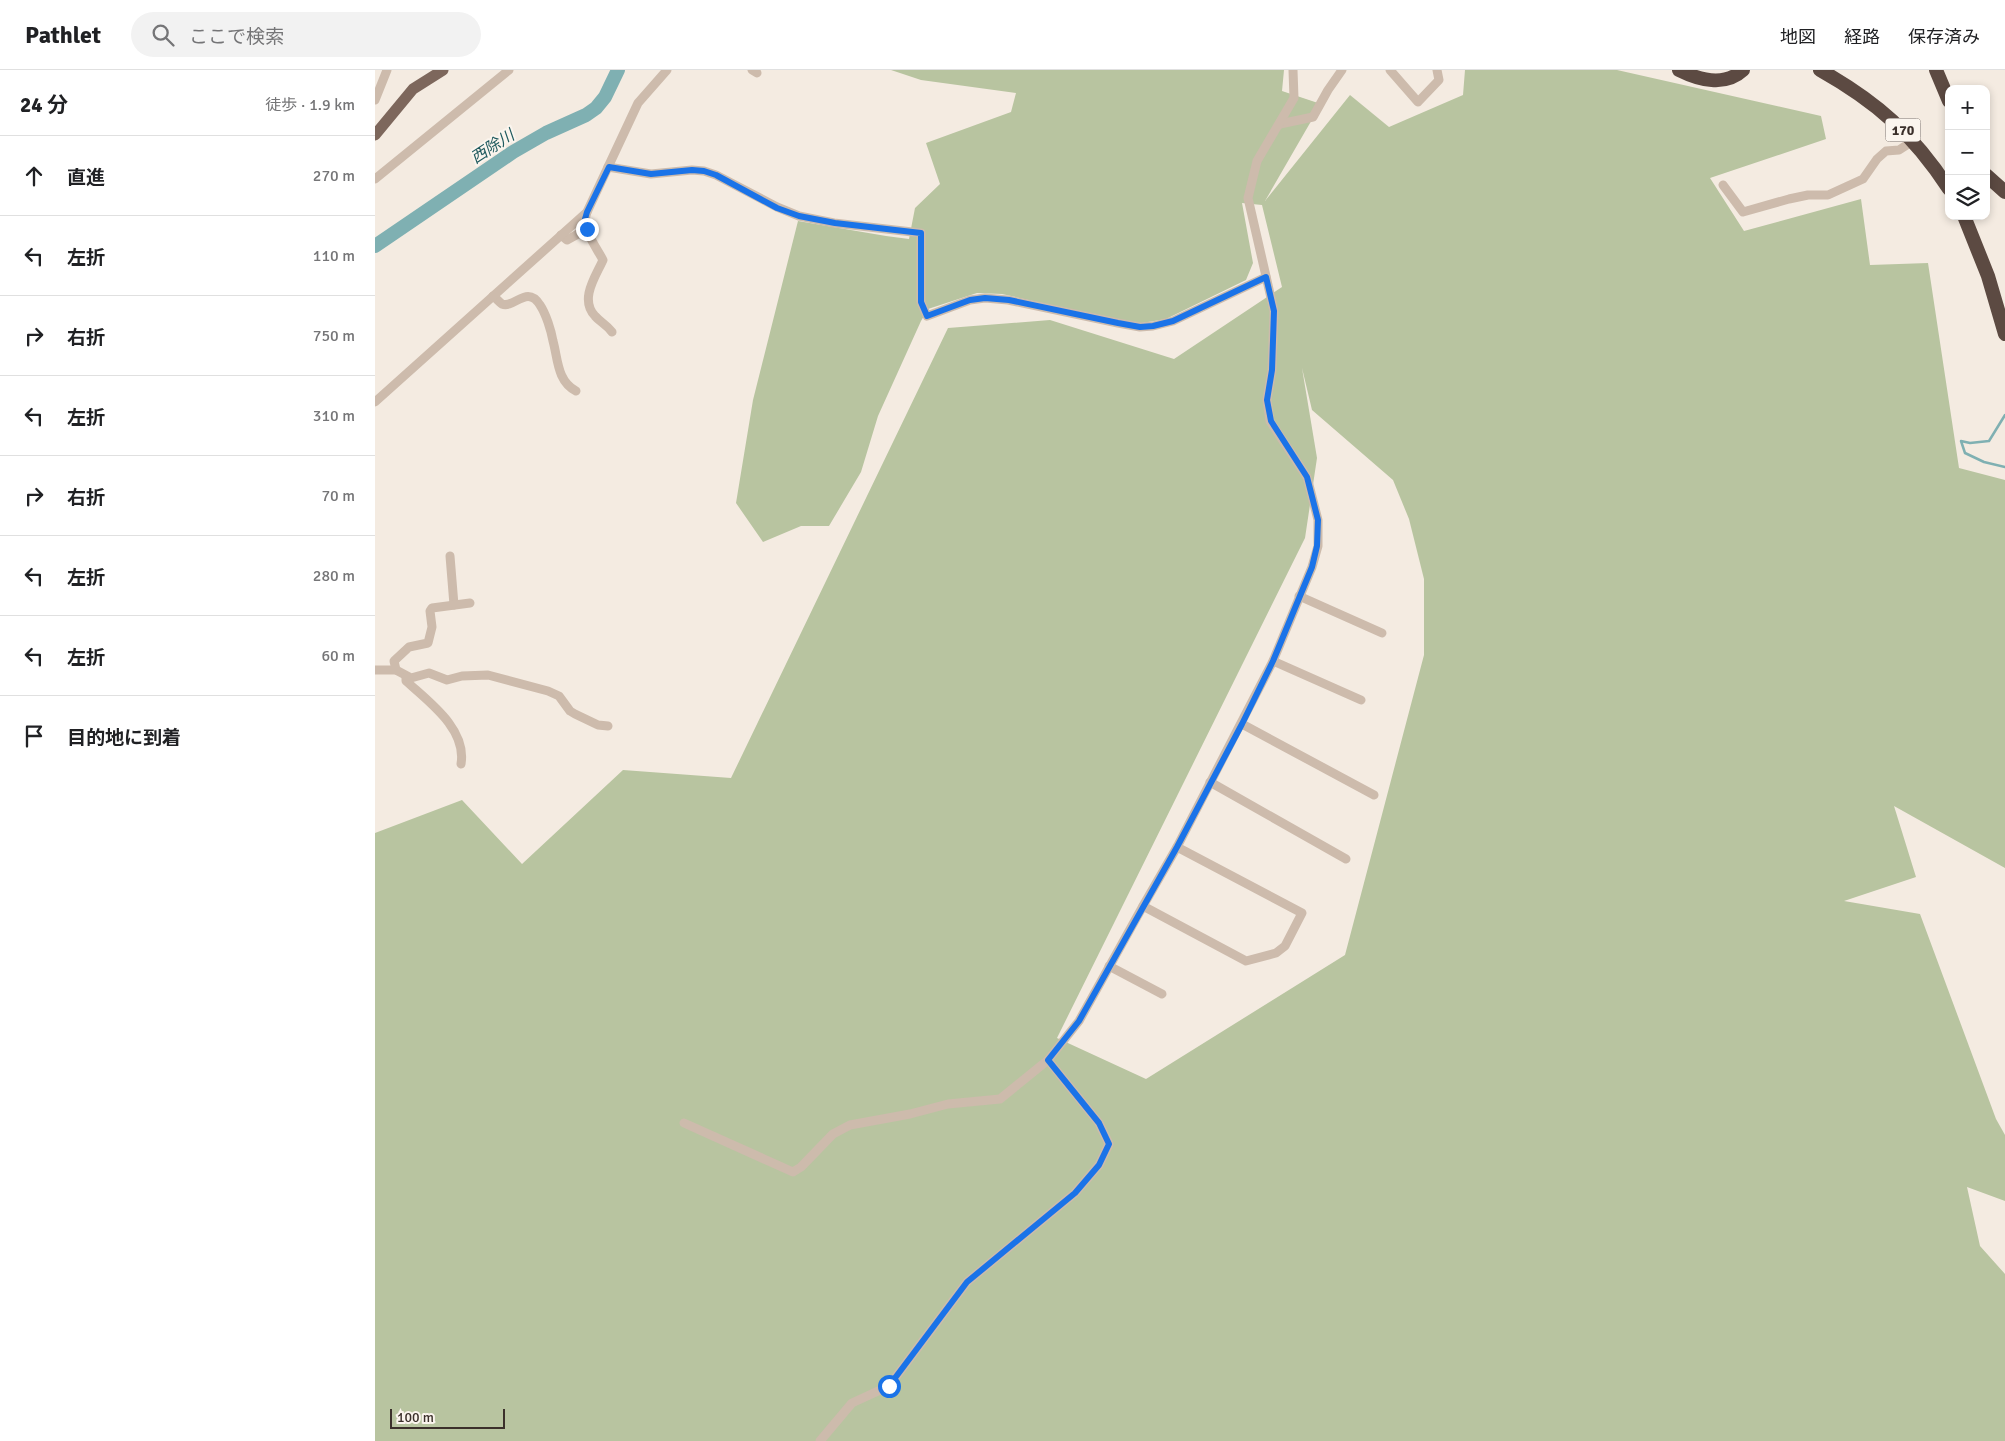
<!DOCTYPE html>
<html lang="ja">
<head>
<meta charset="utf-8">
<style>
  :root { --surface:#fff; --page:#f2f2f2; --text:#202124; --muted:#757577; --line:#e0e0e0 }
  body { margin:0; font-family:Signika,"Noto Sans JP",sans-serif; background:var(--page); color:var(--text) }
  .controls { position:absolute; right:15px; top:15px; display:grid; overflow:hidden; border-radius:10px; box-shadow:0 2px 8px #0003 }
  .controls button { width:45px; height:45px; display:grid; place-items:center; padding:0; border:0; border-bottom:1px solid var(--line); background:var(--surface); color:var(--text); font:25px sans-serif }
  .scale { position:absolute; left:15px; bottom:12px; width:115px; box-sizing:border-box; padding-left:5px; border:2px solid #3b302b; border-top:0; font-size:14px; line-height:18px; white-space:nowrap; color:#3b302b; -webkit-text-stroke:4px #fbf5ee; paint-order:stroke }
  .stop { position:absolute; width:15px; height:15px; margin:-11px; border:4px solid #1a73e8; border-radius:50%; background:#fff }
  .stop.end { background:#1a73e8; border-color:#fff; box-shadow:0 1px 5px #0008 }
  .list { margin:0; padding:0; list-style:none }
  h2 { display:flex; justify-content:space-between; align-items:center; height:65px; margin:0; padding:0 20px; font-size:21px }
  h2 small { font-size:16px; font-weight:400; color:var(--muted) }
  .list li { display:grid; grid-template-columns:32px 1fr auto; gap:15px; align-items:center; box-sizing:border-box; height:80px; padding:0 20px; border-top:1px solid var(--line) }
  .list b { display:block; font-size:19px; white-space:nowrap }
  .list em { font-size:16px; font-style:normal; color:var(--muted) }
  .icon { flex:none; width:28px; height:28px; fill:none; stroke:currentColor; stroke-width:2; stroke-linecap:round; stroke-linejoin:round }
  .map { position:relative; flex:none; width:1630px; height:1371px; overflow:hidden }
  header { display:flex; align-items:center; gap:30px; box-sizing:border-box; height:70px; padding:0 25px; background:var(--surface); border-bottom:1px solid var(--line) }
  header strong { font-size:24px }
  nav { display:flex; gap:28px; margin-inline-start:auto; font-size:18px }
  .search { width:350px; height:45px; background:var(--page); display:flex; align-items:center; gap:12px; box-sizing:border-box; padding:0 18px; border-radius:28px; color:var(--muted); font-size:19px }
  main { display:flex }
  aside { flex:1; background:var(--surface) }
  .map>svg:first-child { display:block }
</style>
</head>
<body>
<header>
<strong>Pathlet</strong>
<div class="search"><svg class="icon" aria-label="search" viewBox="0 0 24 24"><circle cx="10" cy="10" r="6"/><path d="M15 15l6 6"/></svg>ここで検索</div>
<nav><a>地図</a><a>経路</a><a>保存済み</a></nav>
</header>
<main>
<aside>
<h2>24 分<small>徒歩 · 1.9 km</small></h2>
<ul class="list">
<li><svg class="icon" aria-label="ahead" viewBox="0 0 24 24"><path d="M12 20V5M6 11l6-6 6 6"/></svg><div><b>直進</b></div><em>270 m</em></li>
<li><svg class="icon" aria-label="left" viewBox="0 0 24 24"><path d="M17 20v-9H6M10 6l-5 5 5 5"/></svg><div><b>左折</b></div><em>110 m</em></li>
<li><svg class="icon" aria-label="right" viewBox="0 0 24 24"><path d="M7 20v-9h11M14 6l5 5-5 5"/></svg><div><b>右折</b></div><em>750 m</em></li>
<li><svg class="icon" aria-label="left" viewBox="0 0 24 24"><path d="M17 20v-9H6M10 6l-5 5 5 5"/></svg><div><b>左折</b></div><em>310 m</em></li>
<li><svg class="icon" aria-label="right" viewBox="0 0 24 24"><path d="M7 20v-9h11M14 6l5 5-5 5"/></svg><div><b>右折</b></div><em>70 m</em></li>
<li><svg class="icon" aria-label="left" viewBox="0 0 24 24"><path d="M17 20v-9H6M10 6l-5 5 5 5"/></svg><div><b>左折</b></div><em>280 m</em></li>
<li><svg class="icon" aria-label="left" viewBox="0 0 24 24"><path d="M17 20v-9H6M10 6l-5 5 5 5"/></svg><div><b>左折</b></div><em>60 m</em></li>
<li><svg class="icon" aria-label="arrive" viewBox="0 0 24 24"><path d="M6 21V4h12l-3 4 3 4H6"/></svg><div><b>目的地に到着</b></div></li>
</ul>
</aside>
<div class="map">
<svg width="1630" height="1371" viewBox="0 0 1630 1371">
  <rect width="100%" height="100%" fill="#f4ebe1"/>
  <path fill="#b8c4a0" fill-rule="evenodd" d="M 516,0 L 909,0 L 907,21 L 946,34 L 890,131 L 975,25 L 1014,57 L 1088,25 L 1090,0 L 1242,0 L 1446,46 L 1451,69 L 1335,108 L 1369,161 L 1486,129 L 1495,195 L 1553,193 L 1584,398 L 1630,410 L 1630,798 L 1519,736 L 1541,807 L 1469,831 L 1545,844 L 1621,1049 L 1630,1065 L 1630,1131 L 1592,1117 L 1605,1176 L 1630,1204 L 1630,1371 L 0,1371 L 0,763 L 87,730 L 147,794 L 248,700 L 356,708 L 573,258 L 675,250 L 799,289 L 907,217 L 887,135 L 867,133 L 878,193 L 871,210 L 791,249 L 761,254 L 627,224 L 602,223 L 553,239 L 546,251 L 503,346 L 486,402 L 454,456 L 426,456 L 388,472 L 361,433 L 378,330 L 423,151 L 511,166 L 534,169 L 540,138 L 565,114 L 551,73 L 636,42 L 641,23 L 546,10 ZM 927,298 L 937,340 L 1018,410 L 1034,449 L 1049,509 L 1049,585 L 970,885 L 771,1009 L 682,968 L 930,468 L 942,388 Z"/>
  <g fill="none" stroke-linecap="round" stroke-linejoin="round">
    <polyline stroke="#7fb0b2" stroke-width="2.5" points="1630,345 1614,371 1595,373 1586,371 1590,383 1609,392 1630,397"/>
    <polyline stroke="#7fb0b2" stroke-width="14" points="0,176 138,82 171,63 211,45 221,38 230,27 243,0"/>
    <g stroke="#cdbbac" stroke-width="9">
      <polyline points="377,0 382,3"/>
      <polyline points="1015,0 1043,32 1064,10 1062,0"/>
      <polyline points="0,30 12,0"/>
      <polyline points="905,54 938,47 953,20 967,0"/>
      <polyline points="233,97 276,104 317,100 329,101 341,105 402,137 424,146 459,153 546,163 546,232 552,246 595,230 610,228 633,230 743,253 765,257 778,256 798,251 891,207"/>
      <polyline points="0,109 134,0"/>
      <polyline points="1348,115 1368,142 1414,129 1433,125 1453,125 1488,109 1502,89 1511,81 1524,80 1538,71"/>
      <path d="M 212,142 C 206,158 220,175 228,190 C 221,206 204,229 220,246 C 225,252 231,254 237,262"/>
      <polyline points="186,165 192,170 212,159"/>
      <path d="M 118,226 C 121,228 124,232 127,234 C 139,239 152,214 165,235 C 171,244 176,260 178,271 C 183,289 182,311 201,321"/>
      <polyline points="0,332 212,142 263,33 292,0"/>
      <polyline points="75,486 79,535"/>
      <polyline points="924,526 1007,563"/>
      <polyline points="898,591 986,630"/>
      <polyline points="0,600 21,600 36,608 54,603 72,610 87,606 113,605 173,621 184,626 195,641 200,644 223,655 233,656"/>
      <polyline points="21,600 19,591 34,577 53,573 57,557 55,541 57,538 95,533"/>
      <path d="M 31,607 L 31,611 C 54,632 92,659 86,694"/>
      <polyline points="867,654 999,725"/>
      <polyline points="835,712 971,789"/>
      <polyline points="768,836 871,891 901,883 910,876 927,843 802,777"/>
      <polyline points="734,896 787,924"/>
      <polyline points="309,1053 418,1102 426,1097 458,1064 475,1055 535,1044 573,1034 625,1029 673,990 704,951 768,836 802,777 898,591 937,497 943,476 943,450 932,407 895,351 892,330 897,300 899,241 873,128 882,91 919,28 918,0"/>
      <polyline points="445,1371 477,1333 514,1316 592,1212 700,1123 724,1095 734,1074 724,1053 673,990"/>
    </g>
    <polyline stroke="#7d675c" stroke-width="11" points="0,65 38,19 68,0"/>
    <g stroke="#5c4a42" stroke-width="14">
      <path d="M 1304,0 C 1324,10 1350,17 1368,0"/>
      <path d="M 1445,0 C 1502,32 1538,64 1574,119"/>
      <polyline points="1561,0 1574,31"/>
      <polyline points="1611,105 1630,122"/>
      <polyline points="1589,146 1613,206 1630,264"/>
    </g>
  </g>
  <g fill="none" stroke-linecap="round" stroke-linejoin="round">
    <polyline stroke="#1a73e8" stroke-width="6" points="212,159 210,149 212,142 234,97 276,104 317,100 329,101 341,105 402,138 424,146 460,153 546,163 546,232 552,246 595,230 610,228 634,230 743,253 765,257 778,256 798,251 891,207 899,241 897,300 892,330 896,351 932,407 943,450 942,476 937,497 898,591 867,654 802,777 704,951 673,990 724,1053 734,1074 724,1095 700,1123 592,1212 514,1316"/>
  </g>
  <g text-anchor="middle" stroke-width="4" stroke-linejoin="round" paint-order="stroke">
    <rect fill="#fbf5ee" stroke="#756b66" stroke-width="1" x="1510.5" y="48.5" width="35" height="23" rx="4"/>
    <g font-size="14" font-weight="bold" fill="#3b302b">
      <text x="1528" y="65">170</text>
    </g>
    <g font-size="16" font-style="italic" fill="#1f5a5e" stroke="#fbf5ee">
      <text transform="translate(117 76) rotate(-33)" y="6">西除川</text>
    </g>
  </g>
</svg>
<div class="controls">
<button>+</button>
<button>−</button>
<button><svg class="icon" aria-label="layers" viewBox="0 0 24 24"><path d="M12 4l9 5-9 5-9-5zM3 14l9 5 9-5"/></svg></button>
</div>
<div class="scale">100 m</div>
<div class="stop" style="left:514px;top:1316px"></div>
<div class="stop end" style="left:212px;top:159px"></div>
</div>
</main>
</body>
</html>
